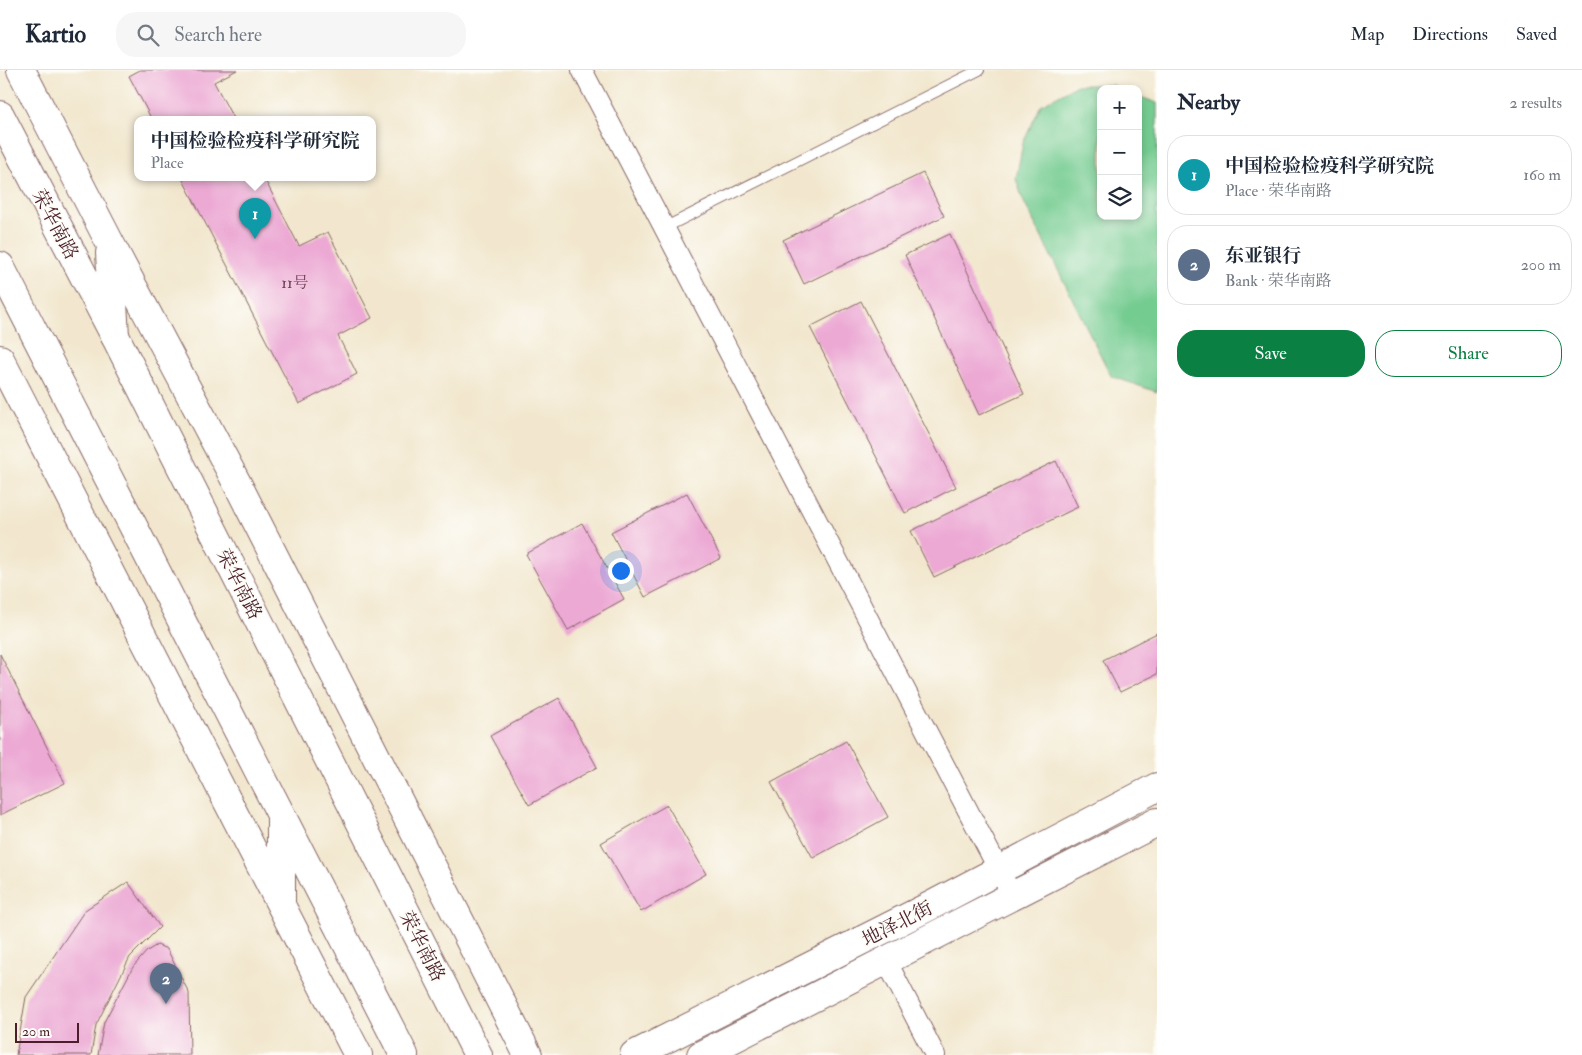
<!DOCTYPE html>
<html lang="en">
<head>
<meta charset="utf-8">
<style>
  :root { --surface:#fff; --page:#f6f6f7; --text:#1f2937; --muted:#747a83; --line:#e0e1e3; --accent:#0b8043 }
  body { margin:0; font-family:"IM FELL Double Pica","Noto Serif SC",serif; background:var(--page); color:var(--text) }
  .controls { position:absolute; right:15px; top:15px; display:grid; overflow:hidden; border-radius:10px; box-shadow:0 2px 8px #0003 }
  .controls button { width:45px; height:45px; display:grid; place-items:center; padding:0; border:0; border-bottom:1px solid var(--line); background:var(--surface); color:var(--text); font:25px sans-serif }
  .scale { position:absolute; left:15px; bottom:12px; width:64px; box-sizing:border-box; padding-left:5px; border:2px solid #4a1f2b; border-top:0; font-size:14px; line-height:18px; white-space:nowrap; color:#4a1f2b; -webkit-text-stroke:4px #fdfcf7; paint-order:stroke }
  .you { position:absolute; left:620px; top:500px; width:18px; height:18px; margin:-12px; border:4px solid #fff; border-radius:50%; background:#1a73e8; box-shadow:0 0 0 8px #1a73e833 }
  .badge { display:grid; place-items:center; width:32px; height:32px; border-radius:50%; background:var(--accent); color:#fff; font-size:16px; font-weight:700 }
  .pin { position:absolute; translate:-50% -41px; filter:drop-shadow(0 1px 2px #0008) }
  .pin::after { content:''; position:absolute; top:26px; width:18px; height:15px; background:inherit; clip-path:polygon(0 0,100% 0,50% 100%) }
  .popup { position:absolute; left:134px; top:46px; width:242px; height:65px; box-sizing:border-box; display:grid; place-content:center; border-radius:10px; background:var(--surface); filter:drop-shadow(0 1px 4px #0005); font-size:16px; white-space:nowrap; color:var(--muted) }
  .popup b { font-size:19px; color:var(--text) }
  .popup::after { content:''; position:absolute; left:50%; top:100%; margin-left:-10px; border:10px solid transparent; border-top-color:var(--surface) }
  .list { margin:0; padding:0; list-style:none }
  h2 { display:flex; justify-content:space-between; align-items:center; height:65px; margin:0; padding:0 20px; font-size:21px }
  h2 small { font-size:16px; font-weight:400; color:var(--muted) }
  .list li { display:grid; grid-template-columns:32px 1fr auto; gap:15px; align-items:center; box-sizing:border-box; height:80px; margin:0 10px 10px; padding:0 10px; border:1px solid var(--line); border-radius:20px }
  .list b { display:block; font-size:19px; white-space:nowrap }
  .list p { margin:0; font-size:16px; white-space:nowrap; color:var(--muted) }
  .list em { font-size:16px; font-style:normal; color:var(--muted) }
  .actions { display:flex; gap:10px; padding:15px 20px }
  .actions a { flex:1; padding:11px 0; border:1px solid var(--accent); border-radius:20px; text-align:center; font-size:18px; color:var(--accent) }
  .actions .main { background:var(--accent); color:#fff }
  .icon { flex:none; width:28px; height:28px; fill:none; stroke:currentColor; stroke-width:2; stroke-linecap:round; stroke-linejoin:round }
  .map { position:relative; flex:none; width:1157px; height:985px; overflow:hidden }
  header { display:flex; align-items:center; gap:30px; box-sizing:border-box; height:70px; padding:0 25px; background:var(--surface); border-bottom:1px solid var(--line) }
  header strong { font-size:24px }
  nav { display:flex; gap:28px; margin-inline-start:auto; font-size:18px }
  .search { width:350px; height:45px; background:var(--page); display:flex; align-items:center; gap:12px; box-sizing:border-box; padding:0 18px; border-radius:20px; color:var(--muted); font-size:19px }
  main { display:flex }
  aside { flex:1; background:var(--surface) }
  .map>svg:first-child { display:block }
</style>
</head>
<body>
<header>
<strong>Kartio</strong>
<div class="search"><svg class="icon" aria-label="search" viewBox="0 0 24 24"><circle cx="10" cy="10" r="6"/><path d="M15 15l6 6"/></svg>Search here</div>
<nav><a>Map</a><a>Directions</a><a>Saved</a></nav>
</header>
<main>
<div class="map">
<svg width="1157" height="985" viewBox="0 0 1157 985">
  <rect width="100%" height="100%" fill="#fdfcf7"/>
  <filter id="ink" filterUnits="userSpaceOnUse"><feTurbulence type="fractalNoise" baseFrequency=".02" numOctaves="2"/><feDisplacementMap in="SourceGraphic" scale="10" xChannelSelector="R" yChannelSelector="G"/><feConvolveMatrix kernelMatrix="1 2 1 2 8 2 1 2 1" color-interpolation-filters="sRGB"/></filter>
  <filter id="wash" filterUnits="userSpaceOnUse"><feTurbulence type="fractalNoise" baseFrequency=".0096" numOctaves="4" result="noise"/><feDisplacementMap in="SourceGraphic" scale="20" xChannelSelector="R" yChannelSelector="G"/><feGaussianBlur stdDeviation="1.12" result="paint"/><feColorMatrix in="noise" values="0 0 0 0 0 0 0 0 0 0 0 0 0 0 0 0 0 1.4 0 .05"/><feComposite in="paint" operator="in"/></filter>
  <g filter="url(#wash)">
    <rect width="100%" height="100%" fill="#f2e7ce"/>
    <polygon fill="#74cc91" stroke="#5f765e" points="1077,15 1113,15 1121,19 1101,19 1101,146 1138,146 1138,26 1157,33 1157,322 1111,306 1023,130 1016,109 1023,73 1041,35"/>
    <g id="blocks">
      <g fill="#eca9d4">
        <polygon points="140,0 237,0 214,12 234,50 152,50 129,6"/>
        <polygon points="923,103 944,146 804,214 783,170"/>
        <polygon points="182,108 264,108 299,176 328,162 372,248 338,266 357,304 299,334"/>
        <polygon points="950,164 1024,324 979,345 905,185"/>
        <polygon points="861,231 956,417 905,443 810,257"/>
        <polygon points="1056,391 1078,437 934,507 911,461"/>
        <polygon points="687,423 721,488 645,527 611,462"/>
        <polygon points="582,453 624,529 568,560 526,484"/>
        <polygon points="1157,563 1157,604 1120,622 1103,590"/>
        <polygon points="0,584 65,713 0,745"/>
        <polygon points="559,628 597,697 529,735 490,666"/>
        <polygon points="846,671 888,747 813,788 771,712"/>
        <polygon points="667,735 706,804 641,842 601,773"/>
        <polygon points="128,812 160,857 130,887 96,955 91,985 16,985 26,927 85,840"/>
        <polygon points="157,875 167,879 189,923 190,985 98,985 104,952 133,897 147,881"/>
      </g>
    </g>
  </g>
  <g filter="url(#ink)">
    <use href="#blocks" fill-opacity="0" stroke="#856564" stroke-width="1"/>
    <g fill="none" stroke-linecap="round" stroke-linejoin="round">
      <defs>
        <polyline id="lane" points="664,158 979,0"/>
        <g id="street">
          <polyline points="582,0 1013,827"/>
          <polyline points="887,892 935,985"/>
        </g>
        <g id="secondary">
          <polyline points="21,0 110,173 239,417 528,985"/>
          <polyline points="110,183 115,266"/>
          <polyline points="0,289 358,985"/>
          <polyline points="281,746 281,830"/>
          <polyline points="634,985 932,835 1157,717"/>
          <polyline points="701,985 1157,752"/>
        </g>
        <g id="primary">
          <polyline points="0,45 115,266 478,985"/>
          <polyline points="0,196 404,985"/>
        </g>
      </defs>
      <use href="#lane" stroke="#856564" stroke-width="12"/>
      <use href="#street" stroke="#856564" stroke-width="22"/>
      <use href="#secondary" stroke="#856564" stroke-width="30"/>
      <use href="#primary" stroke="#856564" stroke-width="30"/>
      <use href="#lane" stroke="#fff" stroke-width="10"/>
      <use href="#street" stroke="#fff" stroke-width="20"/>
      <use href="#secondary" stroke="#fff" stroke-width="28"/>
      <use href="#primary" stroke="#fff" stroke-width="28"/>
    </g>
  </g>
  <g text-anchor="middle" stroke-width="4" stroke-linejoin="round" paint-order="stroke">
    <g font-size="16" fill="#724255">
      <text x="295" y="218">11号</text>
    </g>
    <g font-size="19" fill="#4a1f2b" stroke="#fdfcf7">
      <text transform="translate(56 154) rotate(62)" y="7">荣华南路</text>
      <text transform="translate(240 514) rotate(63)" y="7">荣华南路</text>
      <text transform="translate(897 853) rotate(-27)" y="7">地泽北街</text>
      <text transform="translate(423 876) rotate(63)" y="7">荣华南路</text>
    </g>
  </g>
</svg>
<div class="controls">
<button>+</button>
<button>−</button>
<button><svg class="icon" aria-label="layers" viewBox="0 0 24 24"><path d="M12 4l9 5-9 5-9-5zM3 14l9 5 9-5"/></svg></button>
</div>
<div class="scale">20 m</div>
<div class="you"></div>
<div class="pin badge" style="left:255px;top:169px;background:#0f9aa8">1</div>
<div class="popup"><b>中国检验检疫科学研究院</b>Place</div>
<div class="pin badge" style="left:166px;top:934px;background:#5c6f8a">2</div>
</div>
<aside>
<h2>Nearby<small>2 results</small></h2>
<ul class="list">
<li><span class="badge" style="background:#0f9aa8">1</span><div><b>中国检验检疫科学研究院</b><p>Place · 荣华南路</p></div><em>160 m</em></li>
<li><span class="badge" style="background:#5c6f8a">2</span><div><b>东亚银行</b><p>Bank · 荣华南路</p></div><em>200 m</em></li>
</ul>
<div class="actions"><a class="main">Save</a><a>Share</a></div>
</aside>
</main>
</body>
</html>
